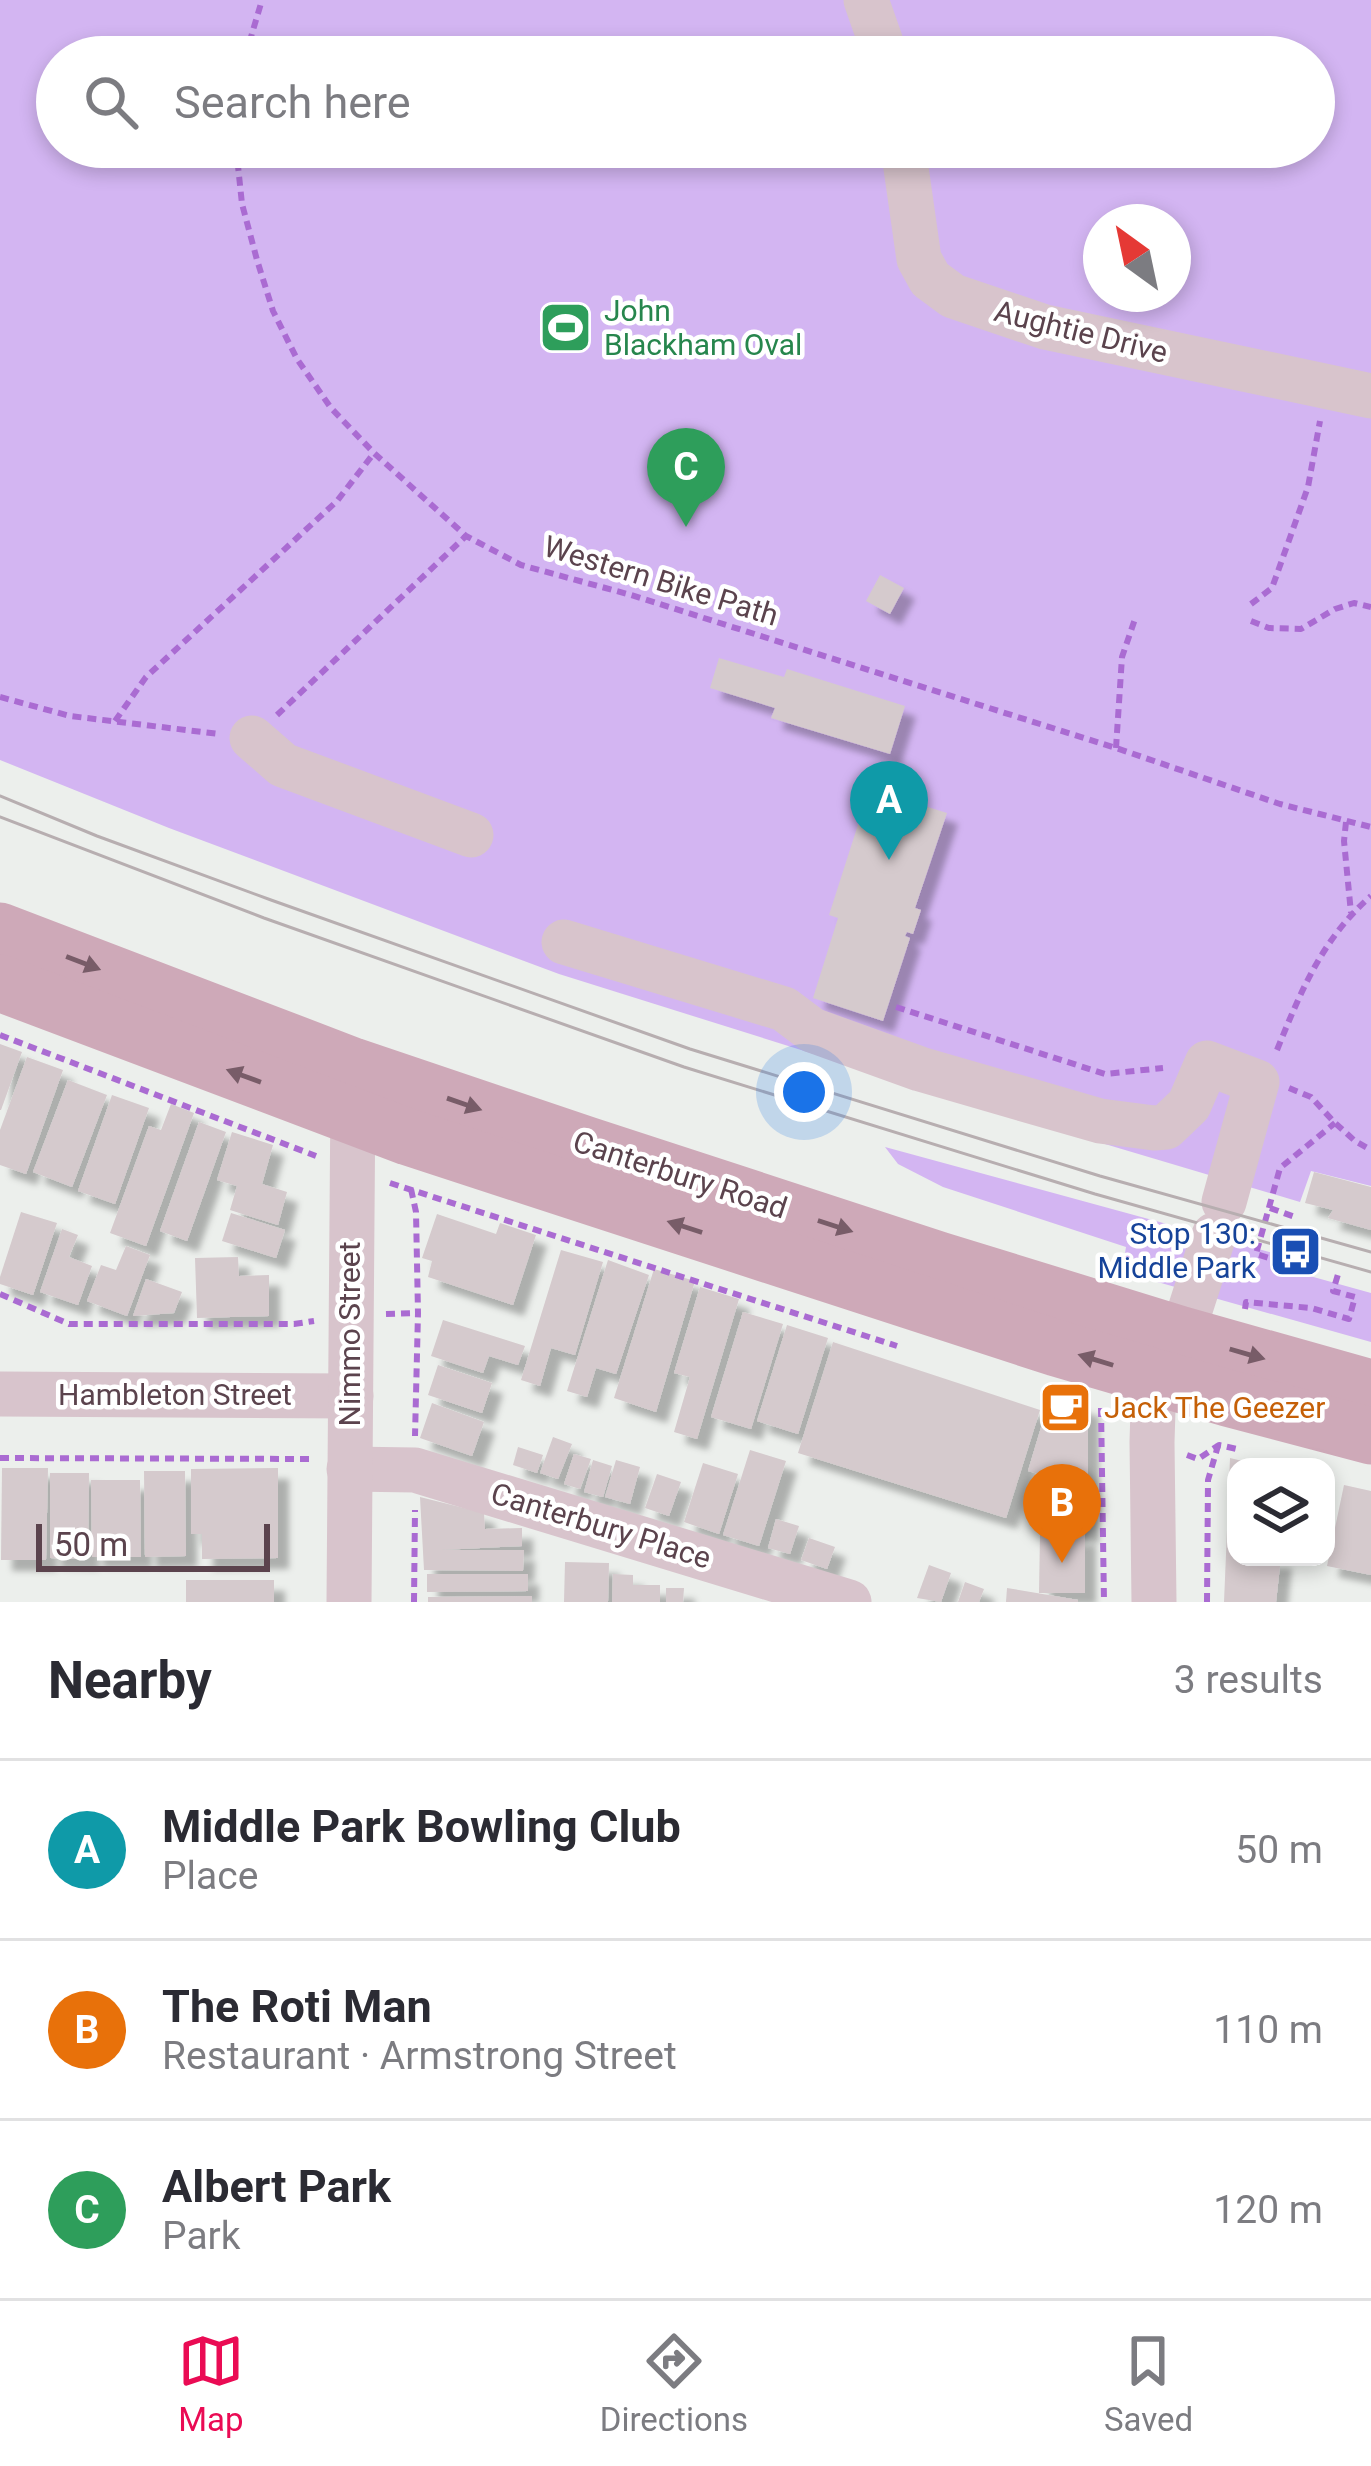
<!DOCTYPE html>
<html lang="en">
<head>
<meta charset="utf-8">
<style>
  :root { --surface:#fff; --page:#f2f2f3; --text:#2b2b33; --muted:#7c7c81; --line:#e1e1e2; --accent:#ea0b54 }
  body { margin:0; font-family:Roboto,sans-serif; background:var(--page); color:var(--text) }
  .controls { position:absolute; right:36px; bottom:36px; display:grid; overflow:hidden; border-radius:24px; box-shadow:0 6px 18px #0003 }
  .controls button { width:108px; height:108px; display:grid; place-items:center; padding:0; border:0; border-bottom:3px solid var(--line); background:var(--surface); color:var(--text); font:60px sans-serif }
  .compass { position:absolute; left:1083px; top:204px; width:108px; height:108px; border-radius:50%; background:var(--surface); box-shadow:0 6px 18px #0003; rotate:327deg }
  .scale { position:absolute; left:36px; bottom:30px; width:234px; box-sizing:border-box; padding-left:12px; border:6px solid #5b434d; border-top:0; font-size:33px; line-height:42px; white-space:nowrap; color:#5b434d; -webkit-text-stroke:9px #fff; paint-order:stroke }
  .you { position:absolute; left:804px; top:1092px; width:42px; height:42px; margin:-30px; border:9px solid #fff; border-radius:50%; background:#1a73e8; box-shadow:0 0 0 18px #1a73e833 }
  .badge { display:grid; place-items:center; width:78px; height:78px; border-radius:50%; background:var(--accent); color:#fff; font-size:39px; font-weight:700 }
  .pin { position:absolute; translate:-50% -99px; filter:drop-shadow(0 3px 6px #0008) }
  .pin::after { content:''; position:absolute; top:63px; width:42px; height:36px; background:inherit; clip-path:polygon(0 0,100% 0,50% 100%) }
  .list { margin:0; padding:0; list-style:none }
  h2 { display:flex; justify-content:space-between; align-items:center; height:156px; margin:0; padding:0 48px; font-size:51px }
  h2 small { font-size:39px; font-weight:400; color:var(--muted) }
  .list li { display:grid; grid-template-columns:78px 1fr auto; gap:36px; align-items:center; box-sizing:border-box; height:180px; padding:0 48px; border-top:3px solid var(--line) }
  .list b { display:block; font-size:45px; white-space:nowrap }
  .list p { margin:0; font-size:39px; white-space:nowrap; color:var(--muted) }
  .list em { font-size:39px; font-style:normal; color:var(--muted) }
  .icon { flex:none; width:66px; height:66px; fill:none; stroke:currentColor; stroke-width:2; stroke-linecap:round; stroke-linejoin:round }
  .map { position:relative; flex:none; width:1371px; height:1602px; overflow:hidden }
  .search { position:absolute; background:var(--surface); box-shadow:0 6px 18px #0003; left:36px; right:36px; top:36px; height:132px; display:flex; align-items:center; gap:30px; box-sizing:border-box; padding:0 42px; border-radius:66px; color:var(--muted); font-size:45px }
  .sheet { height:696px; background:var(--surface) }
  nav { display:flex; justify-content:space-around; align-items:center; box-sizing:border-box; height:168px; border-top:3px solid var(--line); background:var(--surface); font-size:33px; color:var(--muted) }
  nav a { display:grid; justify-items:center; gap:6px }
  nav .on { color:var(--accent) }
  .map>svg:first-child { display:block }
</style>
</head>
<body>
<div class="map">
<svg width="1371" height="1602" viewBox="0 0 1371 1602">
  <defs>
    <filter id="shadow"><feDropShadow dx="11" dy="11" stdDeviation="3" flood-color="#0004"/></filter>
  </defs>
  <rect width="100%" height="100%" fill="#ecefec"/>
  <g fill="#d3b5f2" fill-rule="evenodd">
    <path d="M 0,0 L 1371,0 L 1371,1186 L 1311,1171 L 1300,1202 L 1031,1122 L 559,974 L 169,828 L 0,760 ZM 57,57 L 1314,57 L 1314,147 L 57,147 ZM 1101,222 L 1173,222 L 1173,294 L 1101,294 Z"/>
    <polygon points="885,1147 1284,1256 1281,1268 1371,1293 1371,1342 1122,1272 1126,1247 943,1187 898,1164"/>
  </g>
  <g fill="#d5cacd" filter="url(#shadow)">
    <polygon points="880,575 904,588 890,614 866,601"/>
    <polygon points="719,658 784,677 787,669 905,706 890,754 771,718 775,708 710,688"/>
    <polygon points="877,791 947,813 915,908 921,910 913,934 907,932 905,936 910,938 883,1021 813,998 838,918 829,915 864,806 872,809"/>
    <polygon points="0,1044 22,1052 1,1110 0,1110"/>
    <polygon points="27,1057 63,1070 26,1174 0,1165 0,1130"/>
    <polygon points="68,1080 107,1095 72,1187 33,1172"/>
    <polygon points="112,1095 149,1108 115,1204 78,1191"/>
    <polygon points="171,1104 194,1113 146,1246 110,1233 149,1126 161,1130"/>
    <polygon points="199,1122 226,1132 187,1241 160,1231"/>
    <polygon points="232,1132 273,1145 262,1184 287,1192 278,1225 230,1210 237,1186 217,1180"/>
    <polygon points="1314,1172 1371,1187 1371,1230 1328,1218 1333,1210 1305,1203"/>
    <polygon points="21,1212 57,1223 33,1295 0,1284 0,1277"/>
    <polygon points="231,1213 285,1230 276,1258 222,1241"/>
    <polygon points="437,1214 496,1234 500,1223 536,1235 513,1305 428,1277 432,1261 422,1258"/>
    <polygon points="62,1229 78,1235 69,1257 92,1266 78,1305 40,1292"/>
    <polygon points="126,1246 150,1255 127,1316 87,1301 101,1265 116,1270"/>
    <polygon points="561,1250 603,1262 575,1355 551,1348 540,1386 521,1380"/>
    <polygon points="238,1257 239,1276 269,1275 269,1316 197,1318 195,1258"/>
    <polygon points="608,1260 649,1275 616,1374 596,1368 587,1397 567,1391"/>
    <polygon points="654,1269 695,1281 656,1412 614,1398"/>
    <polygon points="146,1279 182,1292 174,1313 133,1316"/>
    <polygon points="700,1287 739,1299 697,1439 674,1432 690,1377 674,1373"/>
    <polygon points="743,1312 783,1324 751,1429 711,1417"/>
    <polygon points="443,1320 525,1346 518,1365 489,1356 483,1373 431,1356"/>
    <polygon points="787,1325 828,1338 798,1434 757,1421"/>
    <polygon points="833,1342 1040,1410 1006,1518 798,1453"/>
    <polygon points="438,1365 492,1383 482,1413 428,1395"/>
    <polygon points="1051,1394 1088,1406 1088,1532 1060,1530 1060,1480 1028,1471"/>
    <polygon points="432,1403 484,1422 472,1456 420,1438"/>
    <polygon points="553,1437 572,1444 558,1479 540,1473"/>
    <polygon points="518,1447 543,1455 537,1473 513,1465"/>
    <polygon points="750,1450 786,1461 759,1546 723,1535"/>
    <polygon points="574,1454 591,1459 580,1489 564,1484"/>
    <polygon points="1230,1458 1259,1465 1236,1467 1236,1557 1281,1557 1276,1602 1224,1602"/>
    <polygon points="593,1460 612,1466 603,1497 584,1492"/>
    <polygon points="616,1460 640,1467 630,1504 605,1497"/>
    <polygon points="703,1463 738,1474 719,1534 684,1522"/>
    <polygon points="2,1468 48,1468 46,1560 1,1560"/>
    <polygon points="278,1468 278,1558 202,1559 202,1534 191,1534 191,1469"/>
    <polygon points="144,1471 185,1471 186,1556 145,1557"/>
    <polygon points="50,1473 89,1473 88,1559 50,1558"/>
    <polygon points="657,1474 681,1482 669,1516 645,1508"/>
    <polygon points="91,1480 140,1480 141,1557 92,1557"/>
    <polygon points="1344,1485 1371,1491 1371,1575 1327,1566"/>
    <polygon points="420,1497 484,1513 485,1529 522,1528 522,1546 441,1550 524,1550 523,1571 424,1570"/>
    <polygon points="776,1519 799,1526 790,1554 768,1548"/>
    <polygon points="1040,1534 1085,1534 1085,1593 1039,1593"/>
    <polygon points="809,1538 835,1547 827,1569 801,1560"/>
    <polygon points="565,1562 609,1563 608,1602 564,1602"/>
    <polygon points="929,1565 951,1573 941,1602 917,1598"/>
    <polygon points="427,1574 528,1574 528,1591 427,1592"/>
    <polygon points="613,1574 633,1575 633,1585 660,1585 660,1602 612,1602"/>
    <rect x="186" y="1580" width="88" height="22"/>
    <polygon points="965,1582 984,1589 979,1602 958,1602"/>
    <polygon points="666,1588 684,1588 683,1602 666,1602"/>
    <polygon points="1007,1588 1078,1600 1078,1602 1006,1602"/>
    <polygon points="532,1596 532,1602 428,1602 428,1597"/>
  </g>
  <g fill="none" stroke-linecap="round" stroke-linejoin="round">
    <g stroke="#aa6bd2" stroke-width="6" stroke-dasharray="9 6" stroke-linecap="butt">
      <polyline points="245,57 262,0"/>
      <polyline points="236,147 242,204 257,260 273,311 297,359 331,408 374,453 466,536 521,565 631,595 1116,748 1280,804 1371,827"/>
      <polyline points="1251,604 1272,588 1308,487 1320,421"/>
      <polyline points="1251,621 1269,628 1301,629 1335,609 1354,603 1371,607"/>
      <polyline points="0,697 70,716 219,734"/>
      <polyline points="277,715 466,536"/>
      <polyline points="115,721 146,677 337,501 374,453"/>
      <polyline points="1116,748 1122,657 1136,616"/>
      <polyline points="1346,822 1344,841 1351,913"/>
      <polyline points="896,1007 1105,1074 1163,1068"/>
      <polyline points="0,1035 316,1156"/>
      <path d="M 1277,1050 C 1301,991 1322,939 1371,896"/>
      <polyline points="1289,1088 1311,1097 1335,1123 1355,1141 1371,1150"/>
      <polyline points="390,1183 897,1346"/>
      <polyline points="411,1189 416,1212 418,1313 415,1436"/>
      <polyline points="1270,1208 1295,1217"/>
      <polyline points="1282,1262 1256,1254 1280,1168 1335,1123"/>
      <polyline points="0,1294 69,1324 294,1324 314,1321"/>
      <polyline points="1245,1309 1246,1302 1311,1308 1349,1319 1355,1297 1333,1291 1339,1271"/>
      <polyline points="386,1314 418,1313"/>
      <polyline points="1101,1408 1104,1602"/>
      <polyline points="1187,1455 1198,1459 1219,1445 1241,1450"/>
      <polyline points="0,1458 312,1459"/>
      <polyline points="414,1602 415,1510"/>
      <polyline points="1207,1602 1208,1480 1220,1439"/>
    </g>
    <g stroke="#d8c4cc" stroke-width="45">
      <polyline points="866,0 886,57"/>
      <polyline points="903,147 919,259 930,279 953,296 1045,327 1371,396"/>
      <polyline points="252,738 283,765 471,835"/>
      <polyline points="564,942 784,1009 812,1030 920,1069 1100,1121 1154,1128 1166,1127 1189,1105 1207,1063 1257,1082 1224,1202"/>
      <polyline points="1182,1335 1214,1235"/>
      <polyline points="1154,1378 1152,1442 1154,1602"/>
      <polyline points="0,1394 351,1396"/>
      <polyline points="349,1469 415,1470 849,1602"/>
      <polyline points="349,1602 353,1089"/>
    </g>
    <g stroke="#cea9b8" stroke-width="57">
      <polyline points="0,931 353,1066 587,1145 939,1260 1182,1335 1371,1388"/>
      <polyline points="0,983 408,1137 1056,1348 1227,1398 1371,1436"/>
    </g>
    <g stroke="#b7aeb0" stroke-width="3">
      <polyline points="0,796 97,836 271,900 690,1049 1100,1176 1371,1252"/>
      <polyline points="0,817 264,918 684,1067 1095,1194 1371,1272"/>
    </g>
  </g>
  <defs><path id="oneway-solid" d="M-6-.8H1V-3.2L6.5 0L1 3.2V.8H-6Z" transform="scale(3)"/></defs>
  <g fill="#785c68">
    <use href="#oneway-solid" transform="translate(83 963) rotate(21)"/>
    <use href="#oneway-solid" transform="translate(244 1076) rotate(-160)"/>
    <use href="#oneway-solid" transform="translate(464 1104) rotate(19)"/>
    <use href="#oneway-solid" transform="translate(835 1226) rotate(18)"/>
    <use href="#oneway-solid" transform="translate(685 1227) rotate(-162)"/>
    <use href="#oneway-solid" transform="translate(1247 1354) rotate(16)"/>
    <use href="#oneway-solid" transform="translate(1096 1360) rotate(-163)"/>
  </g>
  <defs>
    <symbol id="stadium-square" viewBox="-11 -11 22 22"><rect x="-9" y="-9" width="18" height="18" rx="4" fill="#2e9e5b" stroke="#fff"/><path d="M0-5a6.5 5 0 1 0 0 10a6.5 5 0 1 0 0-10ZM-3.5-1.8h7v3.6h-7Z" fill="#fff"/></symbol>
    <symbol id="bus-square" viewBox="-11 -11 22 22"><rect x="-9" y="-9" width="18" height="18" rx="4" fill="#1a4fb4" stroke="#fff"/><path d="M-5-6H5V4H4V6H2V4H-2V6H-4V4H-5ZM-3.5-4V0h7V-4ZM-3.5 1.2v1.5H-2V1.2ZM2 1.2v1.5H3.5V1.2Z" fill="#fff"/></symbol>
    <symbol id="cafe-square" viewBox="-11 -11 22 22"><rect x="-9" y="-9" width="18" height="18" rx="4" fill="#e8710a" stroke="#fff"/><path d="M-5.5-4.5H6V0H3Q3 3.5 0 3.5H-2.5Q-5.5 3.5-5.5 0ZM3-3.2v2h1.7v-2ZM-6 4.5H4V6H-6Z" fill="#fff"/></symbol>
  </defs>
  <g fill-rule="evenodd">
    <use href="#stadium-square" x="536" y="298" width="59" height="59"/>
    <use href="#bus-square" x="1266" y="1222" width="59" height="59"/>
    <use href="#cafe-square" x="1036" y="1378" width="59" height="59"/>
  </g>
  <g text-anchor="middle" stroke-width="9" stroke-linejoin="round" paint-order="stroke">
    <g font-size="30" fill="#27864d" stroke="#fff" text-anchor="start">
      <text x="604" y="321">John<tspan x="604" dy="34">Blackham Oval</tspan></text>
    </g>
    <g font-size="30" fill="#5b434d" stroke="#fff">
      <text transform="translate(1081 332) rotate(14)" y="10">Aughtie Drive</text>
      <text transform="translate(661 581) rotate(17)" y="10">Western Bike Path</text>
      <text transform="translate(680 1175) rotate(18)" y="10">Canterbury Road</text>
      <text transform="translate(350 1334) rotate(-90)" y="10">Nimmo Street</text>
      <text x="175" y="1405">Hambleton Street</text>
      <text transform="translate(601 1526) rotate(17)" y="10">Canterbury Place</text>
    </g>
    <g font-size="30" fill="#164399" stroke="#fff" text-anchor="end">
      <text x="1256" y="1244">Stop 130:<tspan x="1256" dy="34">Middle Park</tspan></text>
    </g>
    <g font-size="30" fill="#c56008" stroke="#fff" text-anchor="start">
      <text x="1104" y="1418">Jack The Geezer</text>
    </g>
  </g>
</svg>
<div class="controls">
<button><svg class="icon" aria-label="layers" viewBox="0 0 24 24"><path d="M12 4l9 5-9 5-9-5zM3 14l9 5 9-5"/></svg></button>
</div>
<svg class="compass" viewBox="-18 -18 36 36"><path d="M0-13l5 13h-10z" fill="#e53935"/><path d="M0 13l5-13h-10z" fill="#7c7c81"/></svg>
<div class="scale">50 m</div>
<div class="you"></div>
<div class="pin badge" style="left:889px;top:860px;background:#0f9aa8">A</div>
<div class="pin badge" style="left:1062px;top:1563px;background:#e8710a">B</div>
<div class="pin badge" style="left:686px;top:527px;background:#2e9e5b">C</div>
<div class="search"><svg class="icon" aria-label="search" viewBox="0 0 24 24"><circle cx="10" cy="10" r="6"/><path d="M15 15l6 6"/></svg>Search here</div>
</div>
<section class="sheet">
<h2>Nearby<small>3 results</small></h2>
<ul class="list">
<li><span class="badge" style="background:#0f9aa8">A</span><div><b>Middle Park Bowling Club</b><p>Place</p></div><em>50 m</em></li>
<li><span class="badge" style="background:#e8710a">B</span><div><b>The Roti Man</b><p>Restaurant · Armstrong Street</p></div><em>110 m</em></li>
<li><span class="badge" style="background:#2e9e5b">C</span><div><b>Albert Park</b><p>Park</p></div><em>120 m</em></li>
</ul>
</section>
<nav>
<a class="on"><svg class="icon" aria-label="map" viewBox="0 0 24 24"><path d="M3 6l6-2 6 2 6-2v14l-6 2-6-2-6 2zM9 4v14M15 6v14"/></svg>Map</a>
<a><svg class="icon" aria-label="directions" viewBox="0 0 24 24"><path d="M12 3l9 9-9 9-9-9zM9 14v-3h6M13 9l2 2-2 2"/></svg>Directions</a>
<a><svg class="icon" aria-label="saved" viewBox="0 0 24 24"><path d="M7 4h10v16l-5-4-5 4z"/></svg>Saved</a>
</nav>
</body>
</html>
